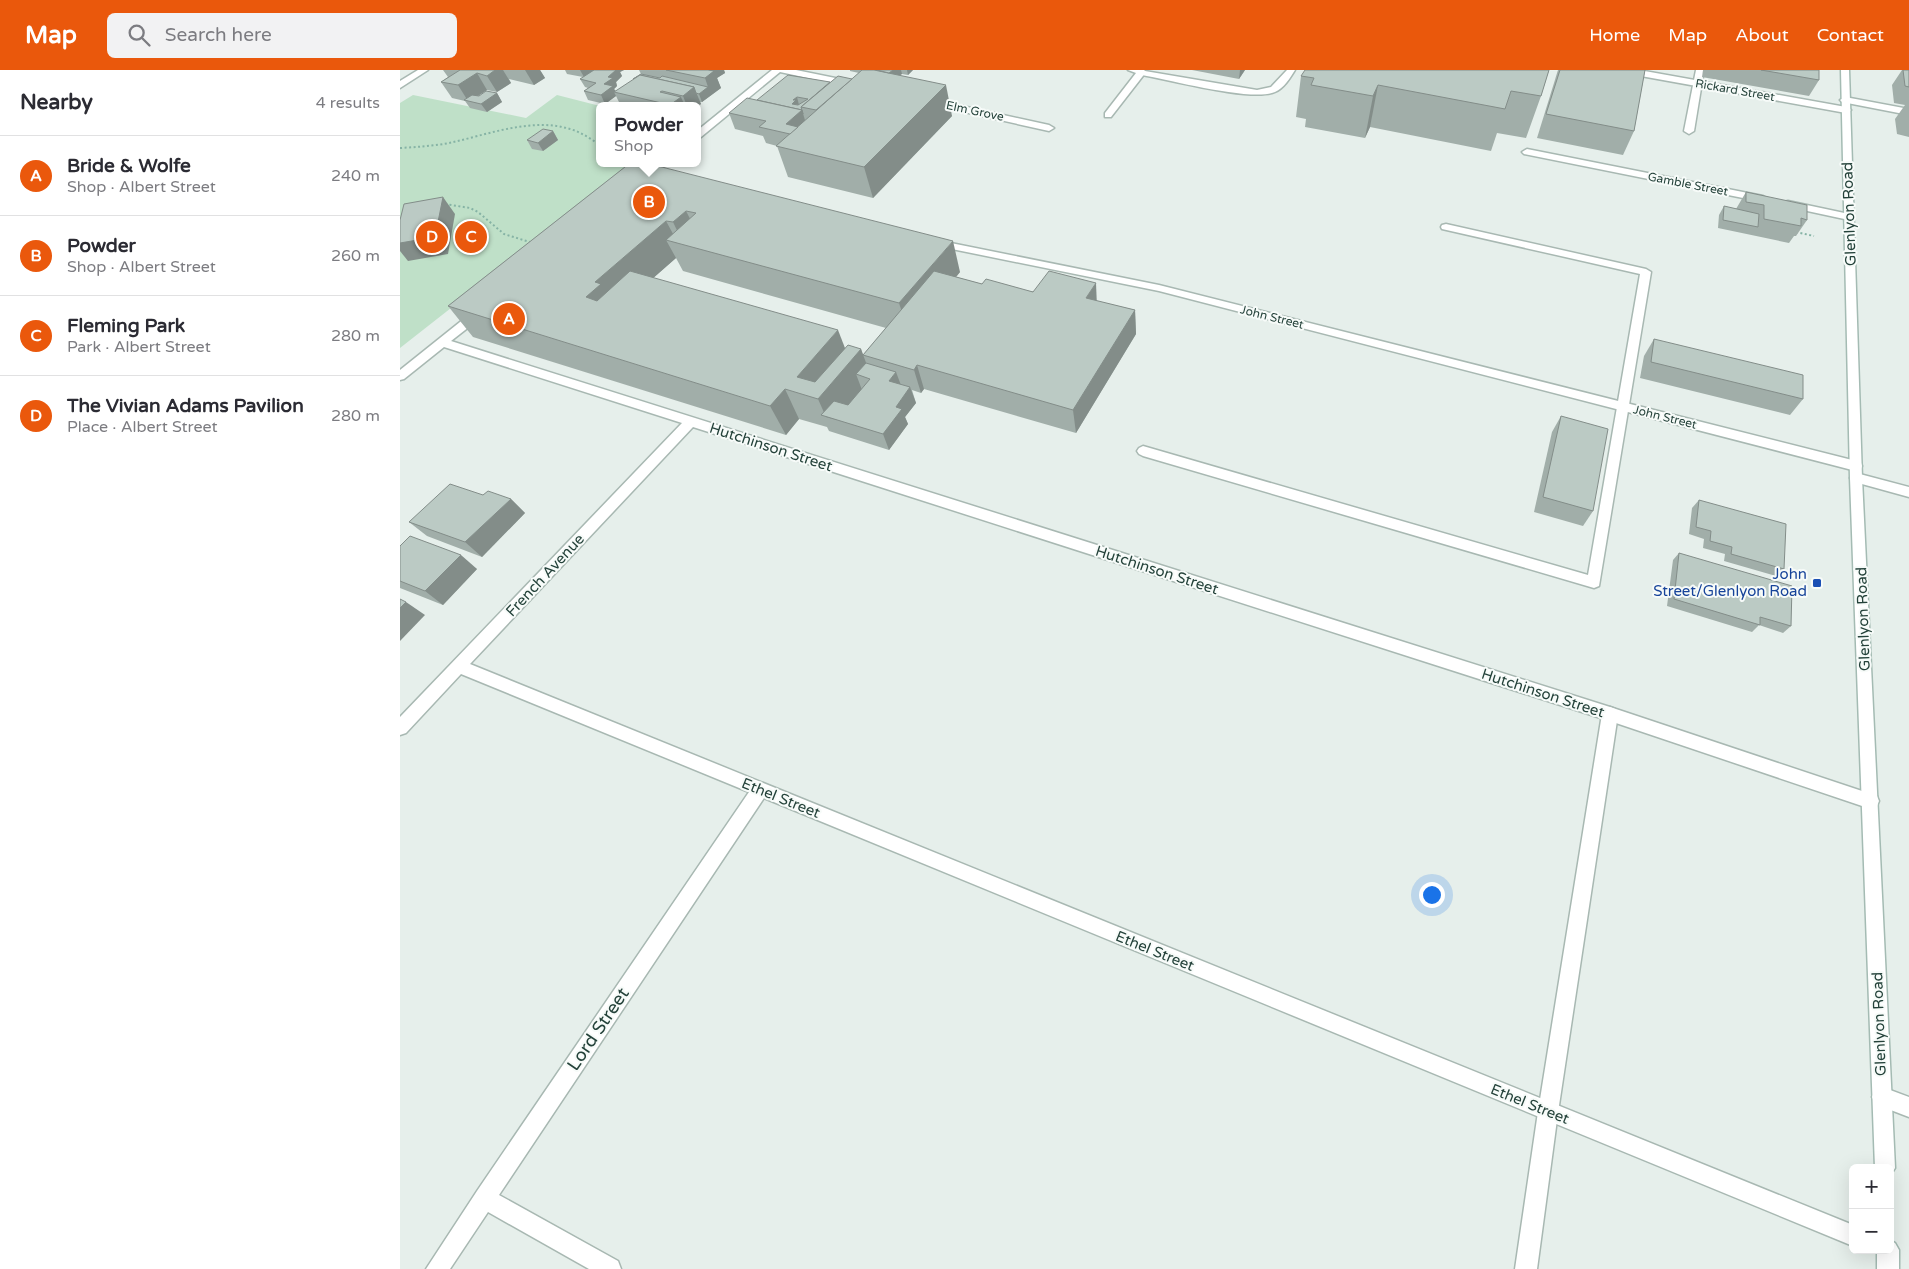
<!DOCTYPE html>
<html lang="en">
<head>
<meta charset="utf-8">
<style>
  :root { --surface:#fff; --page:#f2f2f3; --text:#2b2b33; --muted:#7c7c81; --line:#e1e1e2; --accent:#ea580c }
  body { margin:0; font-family:"Varela Round",sans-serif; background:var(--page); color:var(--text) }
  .controls { position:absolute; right:15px; bottom:15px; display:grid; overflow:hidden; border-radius:8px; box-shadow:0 5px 20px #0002 }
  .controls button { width:45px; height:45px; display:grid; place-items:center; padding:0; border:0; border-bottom:1px solid var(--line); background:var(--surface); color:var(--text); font:25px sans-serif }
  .you { position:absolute; left:1031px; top:824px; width:18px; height:18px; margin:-12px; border:4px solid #fff; border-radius:50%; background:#1a73e8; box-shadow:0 0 0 8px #1a73e833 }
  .badge { display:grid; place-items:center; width:32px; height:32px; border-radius:50%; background:var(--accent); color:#fff; font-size:16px; font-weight:700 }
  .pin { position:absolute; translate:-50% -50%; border:2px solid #fff; box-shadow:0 1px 5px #0006 }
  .popup { position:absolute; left:196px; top:32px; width:105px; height:65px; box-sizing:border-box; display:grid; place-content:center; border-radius:8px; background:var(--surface); filter:drop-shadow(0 1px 4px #0005); font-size:16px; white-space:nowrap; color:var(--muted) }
  .popup b { font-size:19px; color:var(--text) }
  .popup::after { content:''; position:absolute; left:50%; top:100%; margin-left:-10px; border:10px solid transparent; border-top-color:var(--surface) }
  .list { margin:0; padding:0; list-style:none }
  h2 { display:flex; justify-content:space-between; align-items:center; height:65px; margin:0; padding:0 20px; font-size:21px }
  h2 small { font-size:16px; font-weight:400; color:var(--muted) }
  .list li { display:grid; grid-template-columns:32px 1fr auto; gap:15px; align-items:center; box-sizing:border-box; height:80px; padding:0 20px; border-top:1px solid var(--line) }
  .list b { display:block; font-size:19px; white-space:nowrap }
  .list p { margin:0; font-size:16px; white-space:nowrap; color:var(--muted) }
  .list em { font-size:16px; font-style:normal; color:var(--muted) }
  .icon { flex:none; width:28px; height:28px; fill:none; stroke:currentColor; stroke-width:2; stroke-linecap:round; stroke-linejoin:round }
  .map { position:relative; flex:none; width:1509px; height:1199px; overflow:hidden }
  header { display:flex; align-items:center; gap:30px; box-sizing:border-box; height:70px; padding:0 25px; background:var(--accent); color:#fff }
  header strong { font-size:24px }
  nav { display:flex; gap:28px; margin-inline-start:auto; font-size:18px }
  .search { width:350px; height:45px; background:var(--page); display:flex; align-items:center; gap:12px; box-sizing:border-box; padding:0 18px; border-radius:8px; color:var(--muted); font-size:19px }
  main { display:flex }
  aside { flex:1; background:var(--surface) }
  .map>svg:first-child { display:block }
</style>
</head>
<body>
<header>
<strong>Map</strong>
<div class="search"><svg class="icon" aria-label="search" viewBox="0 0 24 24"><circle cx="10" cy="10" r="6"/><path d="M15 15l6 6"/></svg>Search here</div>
<nav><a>Home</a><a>Map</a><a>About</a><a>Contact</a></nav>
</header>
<main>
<aside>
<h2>Nearby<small>4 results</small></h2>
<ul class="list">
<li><span class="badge">A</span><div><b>Bride &amp; Wolfe</b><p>Shop · Albert Street</p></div><em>240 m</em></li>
<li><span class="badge">B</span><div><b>Powder</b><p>Shop · Albert Street</p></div><em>260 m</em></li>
<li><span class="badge">C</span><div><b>Fleming Park</b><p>Park · Albert Street</p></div><em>280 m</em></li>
<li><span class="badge">D</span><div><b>The Vivian Adams Pavilion</b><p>Place · Albert Street</p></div><em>280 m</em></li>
</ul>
</aside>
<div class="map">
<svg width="1509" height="1199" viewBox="0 0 1509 1199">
  <rect width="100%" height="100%" fill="#e6efeb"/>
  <polygon fill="#bfe0c8" points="13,25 126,48 157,25 200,36 200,93 236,93 0,278 0,33"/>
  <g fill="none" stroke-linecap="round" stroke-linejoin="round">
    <defs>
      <g id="lane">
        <polygon points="728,0 744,0 746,2 711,47 705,47 705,43 736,3"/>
        <polygon points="1296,0 1304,0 1294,61 1289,64 1284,61"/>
        <polygon points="1445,27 1509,39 1509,45 1442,32 1440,30"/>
        <polygon points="1046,154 1246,199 1251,202 1199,516 1194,518 743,386 739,384 737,381 739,378 743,376 1188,505 1240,204 1042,159 1041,157 1042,155"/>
        <polygon points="1210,637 1215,639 1218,644 1158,1042 1137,1199 1115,1199 1138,1042 1202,644 1205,639"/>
        <polygon points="1482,1017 1509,1027 1509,1047 1475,1034 1472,1027 1475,1020"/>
      </g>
      <g id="street">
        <polygon points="18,0 28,0 0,18 0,11"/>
        <polygon points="372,0 396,0 450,11 454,14 450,17 380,2 301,67 298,68 298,60"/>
        <path d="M 739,0 L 857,20 L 871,17 L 887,0 L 895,0 C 890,8 884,18 875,22 C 852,32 770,10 742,5 L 739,4 Z"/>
        <polygon points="1220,0 1239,0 1446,37 1451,40 1446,43 1224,3"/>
        <polygon points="531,29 649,55 654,58 649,61 528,34 526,32"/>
        <polygon points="1127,79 1363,126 1368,129 1363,132 1124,84 1122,82"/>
        <polygon points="257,93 268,93 247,111 241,111 241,107"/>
        <polygon points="1388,131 1449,144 1454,147 1449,150 1384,136 1384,132"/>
        <polygon points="536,170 759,215 1456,391 1461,393 1462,396 1461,399 1456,401 759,221 532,175 531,173"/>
        <polygon points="79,239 85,243 83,246 51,271 1210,637 1477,726 1479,731 1477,736 1471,739 1210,651 293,357 70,594 1453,1155 1453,1176 364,728 99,1125 218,1191 221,1199 189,1199 88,1142 50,1199 26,1199 77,1121 349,722 61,604 6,663 0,665 0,647 282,353 44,277 4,309 0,310 0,300 75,240"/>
        <polygon points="1456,403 1509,417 1509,427 1451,411 1450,408 1451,405"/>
      </g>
      <g id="secondary">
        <polygon points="1441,0 1449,0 1462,408 1495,1098 1490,1106 1490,1098 1475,1098 1450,408"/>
        <polygon points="1490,1170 1495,1173 1499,1180 1499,1199 1477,1199 1477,1180 1490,1180"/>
      </g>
    </defs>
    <use href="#lane" stroke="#a8b8b2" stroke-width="3"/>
    <use href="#street" stroke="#a8b8b2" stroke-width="3"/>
    <use href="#secondary" stroke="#a4bbb3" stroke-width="3"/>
    <g stroke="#86b3a5" stroke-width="2" stroke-dasharray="2 2.5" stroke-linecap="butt">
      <path d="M 0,78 C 17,77 33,76 49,73 C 87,65 131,47 170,59 C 181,62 191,69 200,75"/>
      <polyline points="45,134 70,138 78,142 104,164 133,173"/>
      <polyline points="1396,162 1414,166"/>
    </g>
    <use href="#lane" fill="#fff" fill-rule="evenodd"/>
    <use href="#street" fill="#fff" fill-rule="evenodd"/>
    <use href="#secondary" fill="#fff" fill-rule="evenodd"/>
  </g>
  <g fill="#a1aea9" fill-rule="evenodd">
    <polygon points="43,0 140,0 145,8 134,15 109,9 111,13 97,22 87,20 78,26 97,23 102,32 87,42 70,38 65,31 52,28 41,12 48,7"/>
    <polygon points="165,0 224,0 220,2 222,6 216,12 217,16 214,19 216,21 234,10 241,4 239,0 324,0 325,3 317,8 321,18 302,32 300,32 301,34 298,36 221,36 216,26 205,34 188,30 184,21 188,18 185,17 180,9 183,7 167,4"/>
    <polygon points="450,0 513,0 508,5 502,4 499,5 552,46 473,128 388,107 377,76 366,73 363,66 335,59 329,43 357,30 430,12 452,9 459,3 450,1"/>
    <polygon points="792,0 845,0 839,9"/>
    <polygon points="1149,0 1141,26 1126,68 1097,63 1091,81 970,57 965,68 905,57 906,49 896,47 901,6"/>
    <polygon points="1158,0 1245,0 1234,61 1223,85 1137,68"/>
    <polygon points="1303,0 1419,0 1419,10 1409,26 1302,7"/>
    <polygon points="1502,0 1509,0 1509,67 1497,64 1495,49 1505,35 1494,33 1492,15"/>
    <polygon points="153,61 158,70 143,81 132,79 127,70"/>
    <path d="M 230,93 L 560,202 L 556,207 L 582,214 L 697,231 L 735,240 L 736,264 L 676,363 L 524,319 L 521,323 L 512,320 L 516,333 L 505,347 L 508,354 L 489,380 L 429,361 L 427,357 L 399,349 L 386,365 L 73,267 L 48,236 ZM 276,188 L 283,201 L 486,258 L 463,285 L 461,279 L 445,278 L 253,208 Z"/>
    <polygon points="1346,122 1407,150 1396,166 1394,166 1389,173 1318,158 1319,145 1324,136 1336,139"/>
    <polygon points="1254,269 1403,329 1390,345 1240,308 1244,286"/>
    <polygon points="1161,346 1193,441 1183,456 1134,442 1152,362"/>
    <polygon points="83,425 111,429 125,443 82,487 27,466 9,452"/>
    <polygon points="1299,430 1384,499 1376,506 1324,491 1325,484 1303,478 1304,469 1289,464 1292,438"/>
    <polygon points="0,476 77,499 43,535 0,518"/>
    <polygon points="1279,483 1391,556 1383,563 1359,555 1352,562 1267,536 1273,490"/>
  </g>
  <g fill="#838d89">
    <polygon points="95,0 103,0 111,13 97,22 87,6"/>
    <polygon points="125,0 140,0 145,8 134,15"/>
    <polygon points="180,0 195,0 184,7"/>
    <polygon points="216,0 224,0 220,2 222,6 216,12 217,16 214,19 216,22 214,22 216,26 205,34 201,25 204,14 208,7"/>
    <polygon points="309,0 324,0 325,3 317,8 321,18 302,32 299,24 308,17 305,8"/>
    <polygon points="493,0 501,0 502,4 491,11 489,3"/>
    <polygon points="507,0 513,0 508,5"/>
    <polygon points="840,0 845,0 839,9"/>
    <polygon points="77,3 87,20 70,31 68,31 58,15"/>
    <polygon points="546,15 552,46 473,128 464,97"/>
    <polygon points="978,15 970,57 965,68 973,26"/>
    <polygon points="294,17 301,34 298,36 287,36 283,26"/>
    <polygon points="97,23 102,32 87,42 81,34"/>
    <polygon points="281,27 285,36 270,36 270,35"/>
    <polygon points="397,27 399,35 392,34 393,30"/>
    <polygon points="402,40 407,57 398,66 386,54"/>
    <polygon points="153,61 158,70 143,81 138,73"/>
    <polygon points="43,127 55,144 48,184 8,191 0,181 0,173"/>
    <polygon points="286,141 302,172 284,175 273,152"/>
    <polygon points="266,151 278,173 266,170 276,188 217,240 186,227 195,212"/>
    <polygon points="553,171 560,202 509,264 499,233"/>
    <polygon points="696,213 697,237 686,228"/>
    <polygon points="735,240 736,264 676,363 673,340"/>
    <polygon points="438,260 450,291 418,329 397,307"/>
    <polygon points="461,279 472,309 456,304 462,320 437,350 426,347 418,329"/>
    <polygon points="517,295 524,319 521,323 514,300"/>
    <polygon points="496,302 502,318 489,311"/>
    <polygon points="510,317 516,333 505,347 508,354 489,380 483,364 496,337"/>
    <polygon points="385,319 399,349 386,365 370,336"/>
    <polygon points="111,429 125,443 82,487 65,472"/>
    <polygon points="61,485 77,499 43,535 25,521"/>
    <polygon points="6,532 25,545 0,571 0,538"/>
  </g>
  <g fill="#bbcac4" stroke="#838d89" fill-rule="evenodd">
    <polygon points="60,0 95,0 87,6 77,3 58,15 41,12"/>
    <polygon points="194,0 216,0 208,7 213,8 204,14 213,16 201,25 184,21 196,13 180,9"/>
    <polygon points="266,0 308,0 314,1 305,8"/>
    <polygon points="462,0 474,0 546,15 464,97 376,76"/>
    <polygon points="477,0 493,0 489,3"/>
    <polygon points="905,0 1149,0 1141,26 1111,21 1105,39 978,15 973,26 911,15 914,8 901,6"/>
    <polygon points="1160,0 1245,0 1234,61 1146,44"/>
    <polygon points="1361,0 1419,0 1419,10"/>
    <polygon points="1503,0 1509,0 1509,17 1505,16"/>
    <polygon points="241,4 260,8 262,6 308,17 299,24 296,23 294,17 240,5 233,9"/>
    <polygon points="240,5 294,17 283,26 262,21 260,22 281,27 270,35 214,22"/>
    <path d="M 388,5 L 430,12 L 401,37 L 403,44 L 402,40 L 357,30 ZM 397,27 L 408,29 L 398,35 L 392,34 L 396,30 L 393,30 Z"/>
    <polygon points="438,6 452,9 416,40 401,37"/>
    <polygon points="86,21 97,23 81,34 64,30 72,25 79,26"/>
    <polygon points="347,28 402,40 386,54 398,57 390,64 359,57 366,51 329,43"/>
    <polygon points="143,59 153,61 138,73 127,70"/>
    <polygon points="230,93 246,93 553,171 499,233 266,170 296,143 286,141 273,152 266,151 195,212 201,214 186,227 197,231 230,201 438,260 397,307 415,312 448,275 461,279 418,329 385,319 370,336 48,236"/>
    <polygon points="1346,122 1407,135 1407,150 1401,148 1401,156 1364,149 1364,135 1346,132"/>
    <polygon points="43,127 35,167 0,173 0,150 4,134"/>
    <polygon points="1324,136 1359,144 1358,157 1323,150"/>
    <polygon points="534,201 582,214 586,209 633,222 649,201 696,213 686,228 735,240 673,340 517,295 514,300 463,285"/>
    <polygon points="1254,269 1403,305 1403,329 1251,292"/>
    <polygon points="466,293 496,302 489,311 510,317 496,337 502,339 483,364 421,345 434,331 448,335 470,309 456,304"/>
    <polygon points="1161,346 1208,359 1193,441 1143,427"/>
    <polygon points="50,414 83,425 88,421 111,429 65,472 9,452"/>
    <polygon points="1299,430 1386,454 1384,499 1331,484 1332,477 1310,471 1311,461 1296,457"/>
    <polygon points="10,466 61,485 25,521 0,511 0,476"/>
    <polygon points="1279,483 1392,516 1391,556 1360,547 1360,555 1274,529"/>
    <polygon points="0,529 6,532 0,538"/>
  </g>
  <rect fill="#1a4fb4" stroke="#f7fbf9" stroke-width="2" x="1412" y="508" width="10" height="10" rx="2.5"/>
  <g text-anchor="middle" stroke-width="4" stroke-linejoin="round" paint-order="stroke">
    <g font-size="12" fill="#24423a" stroke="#f7fbf9">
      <text transform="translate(1335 20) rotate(10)" y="4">Rickard Street</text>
      <text transform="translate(575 41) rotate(12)" y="4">Elm Grove</text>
      <text transform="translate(1288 114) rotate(11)" y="4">Gamble Street</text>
      <text transform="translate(872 247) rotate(14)" y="4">John Street</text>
      <text transform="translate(1265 347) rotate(14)" y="4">John Street</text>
    </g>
    <g font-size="15" fill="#24423a" stroke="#f7fbf9">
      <text transform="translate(1449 144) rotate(-92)" y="5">Glenlyon Road</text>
      <text transform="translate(371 377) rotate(18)" y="5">Hutchinson Street</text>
      <text transform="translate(757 500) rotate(18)" y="5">Hutchinson Street</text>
      <text transform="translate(145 505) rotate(-47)" y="5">French Avenue</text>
      <text transform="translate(1463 549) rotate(-92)" y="5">Glenlyon Road</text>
      <text transform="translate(1143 623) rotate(18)" y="5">Hutchinson Street</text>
      <text transform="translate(381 728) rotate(22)" y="5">Ethel Street</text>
      <text transform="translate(755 881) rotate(22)" y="5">Ethel Street</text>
      <text transform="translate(1479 954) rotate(-92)" y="5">Glenlyon Road</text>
      <text transform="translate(1130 1034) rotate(22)" y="5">Ethel Street</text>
    </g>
    <g font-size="15" fill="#164399" stroke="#f7fbf9" text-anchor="end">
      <text x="1407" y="509">John<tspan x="1407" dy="17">Street/Glenlyon Road</tspan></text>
    </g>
    <g font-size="18" fill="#24423a" stroke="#f7fbf9">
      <text transform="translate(198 959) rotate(-56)" y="6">Lord Street</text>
    </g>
  </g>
</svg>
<div class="controls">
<button>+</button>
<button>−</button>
</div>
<div class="you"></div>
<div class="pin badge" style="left:109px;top:249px">A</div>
<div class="pin badge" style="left:249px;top:132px">B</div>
<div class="popup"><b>Powder</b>Shop</div>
<div class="pin badge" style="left:71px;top:167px">C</div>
<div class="pin badge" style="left:32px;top:167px">D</div>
</div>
</main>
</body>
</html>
